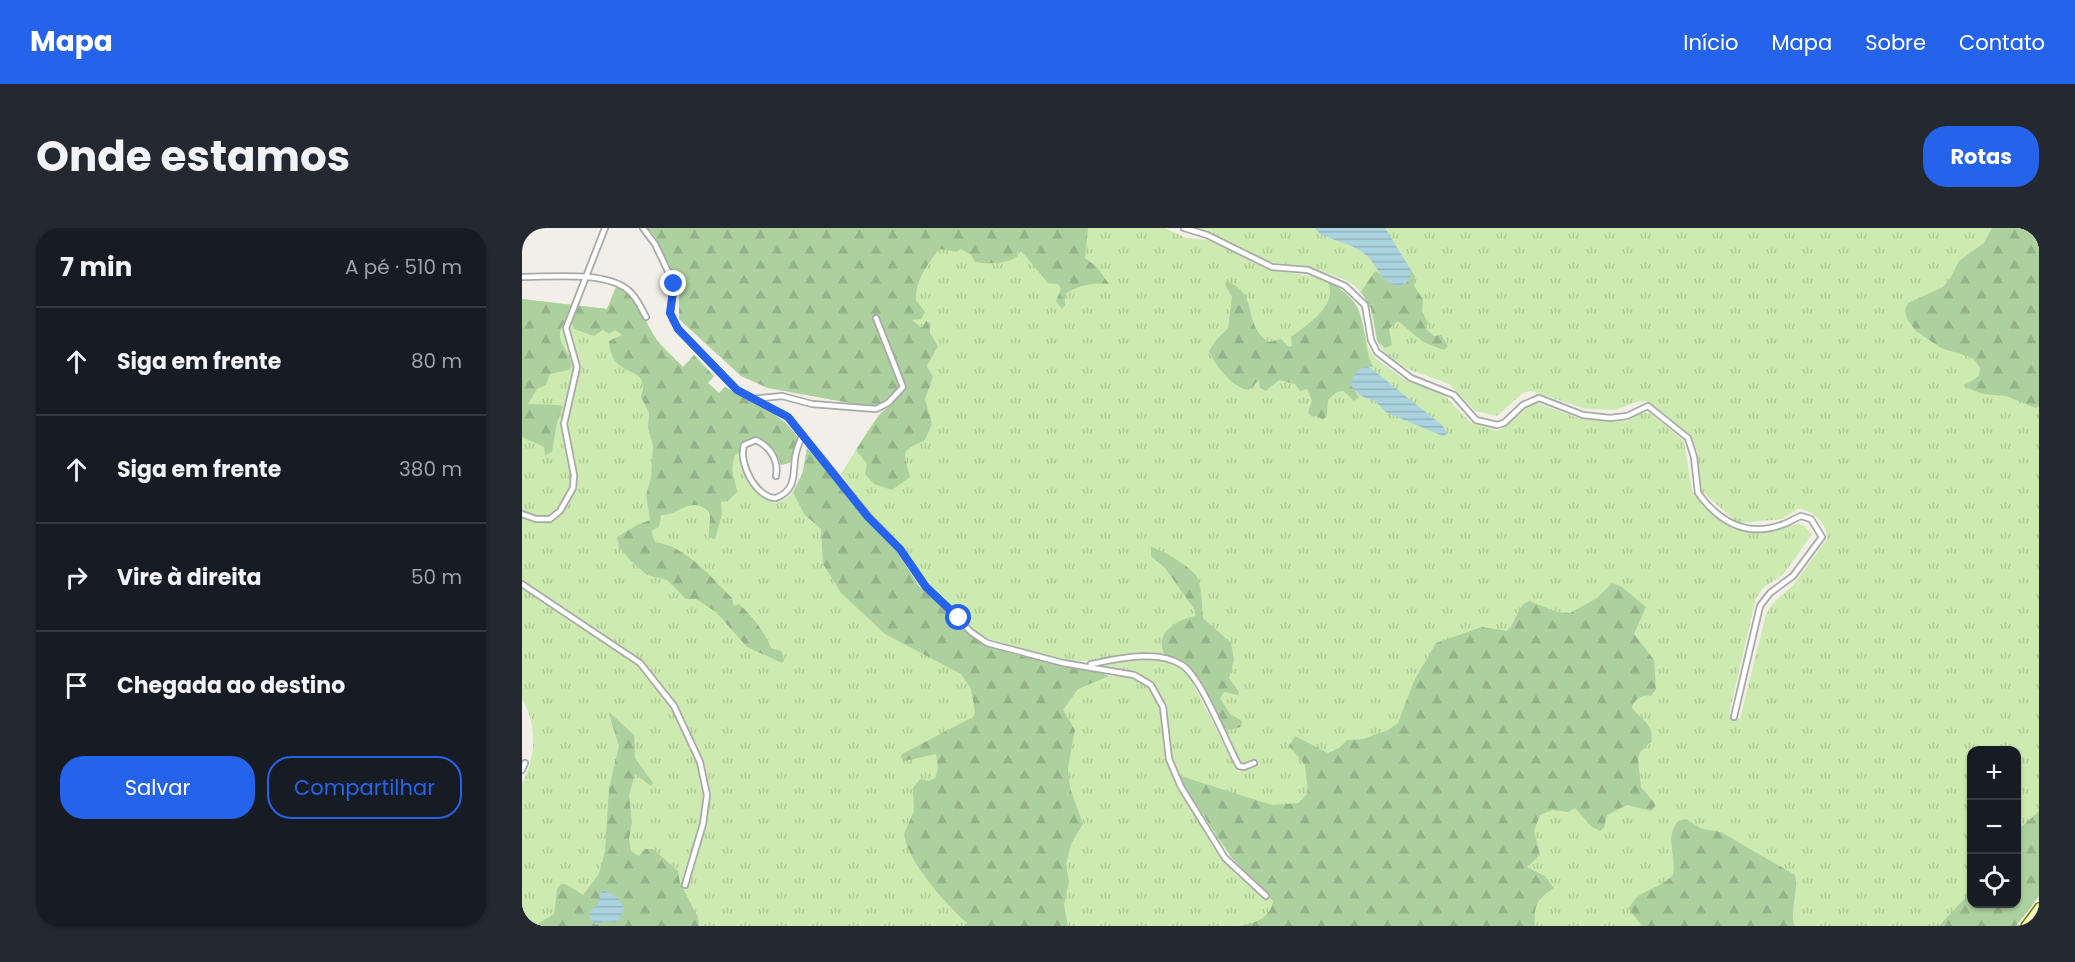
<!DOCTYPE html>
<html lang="pt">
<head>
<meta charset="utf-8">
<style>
  :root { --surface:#171b24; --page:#242831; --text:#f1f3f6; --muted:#9ea1a6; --line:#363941; --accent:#2563eb }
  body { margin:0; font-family:Poppins,sans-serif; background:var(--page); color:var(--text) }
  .controls { position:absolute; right:18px; bottom:18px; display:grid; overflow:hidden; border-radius:12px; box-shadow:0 2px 4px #0004 }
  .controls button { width:54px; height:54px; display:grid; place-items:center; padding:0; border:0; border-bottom:2px solid var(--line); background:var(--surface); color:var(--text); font:30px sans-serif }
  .stop { position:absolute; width:18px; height:18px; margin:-14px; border:4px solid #2563eb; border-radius:50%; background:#fff }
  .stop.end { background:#2563eb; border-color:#fff; box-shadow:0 2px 6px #0008 }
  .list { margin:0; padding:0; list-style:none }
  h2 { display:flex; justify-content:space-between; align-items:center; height:78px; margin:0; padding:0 24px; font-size:26px }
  h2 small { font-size:20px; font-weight:400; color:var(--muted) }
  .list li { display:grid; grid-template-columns:39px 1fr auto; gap:18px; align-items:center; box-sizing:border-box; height:108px; padding:0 24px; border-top:2px solid var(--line) }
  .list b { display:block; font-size:22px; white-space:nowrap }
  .list em { font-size:20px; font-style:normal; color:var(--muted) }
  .actions { display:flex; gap:12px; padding:18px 24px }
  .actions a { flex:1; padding:14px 0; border:2px solid var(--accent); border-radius:24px; text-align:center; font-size:21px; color:var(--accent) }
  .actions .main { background:var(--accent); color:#fff }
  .icon { flex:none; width:33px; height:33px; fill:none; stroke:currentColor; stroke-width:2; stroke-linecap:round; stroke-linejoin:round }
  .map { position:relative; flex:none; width:1517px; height:698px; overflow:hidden; border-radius:24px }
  header { display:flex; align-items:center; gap:36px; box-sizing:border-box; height:84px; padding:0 30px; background:var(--accent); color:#fff }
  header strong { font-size:28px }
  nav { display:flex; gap:33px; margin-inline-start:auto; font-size:21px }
  .intro { display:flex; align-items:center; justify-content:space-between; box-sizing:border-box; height:144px; padding:0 36px }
  h1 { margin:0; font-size:42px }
  .button { padding:15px 27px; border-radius:24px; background:var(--accent); color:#fff; font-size:21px; font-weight:700 }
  main { display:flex; gap:36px; padding:0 36px }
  aside { flex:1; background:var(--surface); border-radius:24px; box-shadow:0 2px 4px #0004 }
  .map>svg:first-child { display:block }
</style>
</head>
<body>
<header>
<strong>Mapa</strong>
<nav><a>Início</a><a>Mapa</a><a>Sobre</a><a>Contato</a></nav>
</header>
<div class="intro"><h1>Onde estamos</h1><a class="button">Rotas</a></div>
<main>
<aside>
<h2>7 min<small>A pé · 510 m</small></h2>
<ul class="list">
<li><svg class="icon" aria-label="ahead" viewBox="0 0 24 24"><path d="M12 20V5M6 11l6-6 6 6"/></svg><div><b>Siga em frente</b></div><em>80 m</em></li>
<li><svg class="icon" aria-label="ahead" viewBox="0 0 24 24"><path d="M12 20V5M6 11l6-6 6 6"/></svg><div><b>Siga em frente</b></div><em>380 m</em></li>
<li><svg class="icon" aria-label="right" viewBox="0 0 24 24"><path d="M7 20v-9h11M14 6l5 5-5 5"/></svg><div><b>Vire à direita</b></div><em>50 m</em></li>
<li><svg class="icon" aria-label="arrive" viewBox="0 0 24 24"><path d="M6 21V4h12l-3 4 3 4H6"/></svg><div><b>Chegada ao destino</b></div></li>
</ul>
<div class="actions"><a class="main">Salvar</a><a>Compartilhar</a></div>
</aside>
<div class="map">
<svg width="1517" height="698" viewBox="0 0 1517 698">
  <defs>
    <pattern id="grass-tufts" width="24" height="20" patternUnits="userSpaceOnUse" patternTransform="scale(1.5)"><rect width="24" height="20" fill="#cdebb0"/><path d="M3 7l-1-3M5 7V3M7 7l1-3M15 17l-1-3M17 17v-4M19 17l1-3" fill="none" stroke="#b0c997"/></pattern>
    <pattern id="forest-firs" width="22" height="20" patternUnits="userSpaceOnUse" patternTransform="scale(1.5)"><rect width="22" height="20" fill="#add19e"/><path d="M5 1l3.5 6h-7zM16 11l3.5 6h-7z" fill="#95b388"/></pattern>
    <pattern id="water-rules" width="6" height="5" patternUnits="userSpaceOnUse" patternTransform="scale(1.5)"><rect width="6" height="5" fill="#aad3df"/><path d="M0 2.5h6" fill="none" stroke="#92b5bf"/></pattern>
  </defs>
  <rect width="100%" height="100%" fill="#f2efe9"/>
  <path fill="url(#grass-tufts)" fill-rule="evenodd" d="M 125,0 L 643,0 L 664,10 L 687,12 L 748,42 L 790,48 L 817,60 L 836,79 L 847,121 L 853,130 L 883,152 L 921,166 L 948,194 L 976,203 L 1007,178 L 1015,175 L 1056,190 L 1087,194 L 1105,193 L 1119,185 L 1128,185 L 1162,213 L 1170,263 L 1210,300 L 1224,304 L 1241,303 L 1277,296 L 1282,298 L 1290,306 L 1261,347 L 1242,359 L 1234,370 L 1207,486 L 1218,491 L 1244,386 L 1252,374 L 1271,357 L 1305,311 C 1306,296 1291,282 1276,281 L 1260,291 L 1216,295 L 1179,263 L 1175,223 L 1169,208 L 1124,173 L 1114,174 L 1093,182 L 1064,181 L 1009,163 L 1001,165 L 975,188 L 953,183 L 927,156 L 883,140 L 862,124 L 855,113 L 847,74 L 833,58 L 824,52 L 786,38 L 745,34 L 676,0 L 1517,0 L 1517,668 L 1494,698 L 0,698 L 0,556 C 14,528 16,498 0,471 L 0,71 L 85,81 L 94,59 L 114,76 L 135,112 L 161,139 L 172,127 L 192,148 L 186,155 L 197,165 L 203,159 C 229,176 260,184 276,210 L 270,234 L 259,237 C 256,222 245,211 230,209 C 201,222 234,268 253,275 C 279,269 281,241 285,220 L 374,322 L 397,358 L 452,410 L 468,419 L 495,427 L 543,438 L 566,440 L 587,448 L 606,449 L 625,458 L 637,476 L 642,521 L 646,537 L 661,567 L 707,639 L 744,672 L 748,667 C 709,631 671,587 651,536 C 640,509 653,476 629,454 C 613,439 593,444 574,437 C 602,432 647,423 667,448 L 716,544 L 734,536 L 732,533 L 721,538 L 669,440 C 642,412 595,432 562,433 C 529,435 495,417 463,410 L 455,405 L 407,358 L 378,315 L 347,284 L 319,246 L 350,196 L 369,176 L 366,172 L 350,179 L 246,160 L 219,148 L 157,91 L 157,61 L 132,7 ZM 1450,522 L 1494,522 L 1494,676 L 1450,676 Z"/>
  <g fill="url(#forest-firs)">
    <path d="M 125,0 L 566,0 L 563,30 L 575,39 L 587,56 C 570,54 557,57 543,66 L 543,77 L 540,81 L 534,73 L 539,61 L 536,56 L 526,55 L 500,24 L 495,23 L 496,28 C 484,37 467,36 453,34 L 449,27 L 439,21 L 435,24 L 417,21 C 406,37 393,51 394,72 L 403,84 L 399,91 L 390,92 L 400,100 L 404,93 L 408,95 L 408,105 L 416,118 L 405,138 L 411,149 L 403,171 L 410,196 L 403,212 C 377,224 382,223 388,249 L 370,262 L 352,256 L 343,246 L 345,236 L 334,222 L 357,187 L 369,176 L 366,172 L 350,179 L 246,160 L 219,148 L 157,91 L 157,61 L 132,7 Z"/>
    <polygon points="1470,0 1517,0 1517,178 1514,180 1484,168 1461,166 1441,158 1457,148 1458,140 1451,130 1419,120 1394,103 1385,91 1383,82 1386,75 1421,59 1429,49 1437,33 1462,15"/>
    <path d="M 889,42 L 893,48 L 892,58 L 901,71 L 900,83 L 906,95 L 903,100 L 912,108 L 919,107 L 926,118 L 922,122 L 901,114 L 876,93 L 867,101 L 870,117 L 863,120 L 855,113 L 850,82 L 839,64 L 853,43 C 865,48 868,63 884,55 Z"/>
    <path d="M 704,53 C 740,67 718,95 747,114 L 759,111 L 767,119 L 770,118 L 769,109 C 786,96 816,78 806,54 C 843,73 839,90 846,126 C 847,131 850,135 851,139 L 847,138 L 833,163 L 837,169 L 832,173 L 821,163 L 815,164 L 806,172 L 805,187 L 801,192 L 795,188 L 790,189 L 786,185 L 790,173 L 785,161 L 778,163 L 773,156 L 757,152 L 744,163 L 738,160 L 737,152 L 727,162 C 710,160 693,137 687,123 L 694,112 L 706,100 L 710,69 L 703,57 Z"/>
    <path d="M 94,59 C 117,67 122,93 134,111 C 141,121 152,130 161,139 L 172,127 L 192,148 L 186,155 L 197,165 L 203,159 C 229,176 260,184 276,210 L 270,234 L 259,237 C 256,223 247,214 233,209 L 223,214 L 218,224 L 213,227 C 207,245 213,248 215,264 L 206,273 L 199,274 L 200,287 L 193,311 L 188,309 C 185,300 190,293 187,284 C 169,266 157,288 139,287 L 137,299 L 129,303 L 133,314 C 164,318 189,349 210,370 L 212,378 L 217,376 C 230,388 243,404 249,420 L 259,423 L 262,432 L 260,435 L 225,419 L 194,384 L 174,371 L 164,371 L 145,352 L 125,347 L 108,332 L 97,319 L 95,309 L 115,297 L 128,292 L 124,267 L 129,250 L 131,218 L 126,200 L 127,185 L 119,169 C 130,133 89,155 87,113 L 100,107 L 93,102 L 87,106 L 81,102 L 72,108 L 52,101 L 49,92 L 42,95 C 30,112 48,122 50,139 L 46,142 L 28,146 L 24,157 L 15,161 L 6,176 L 37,177 L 41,179 L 35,194 L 30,224 L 23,227 L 22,219 L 0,209 L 0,71 L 85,81 Z"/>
    <path d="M 285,220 L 374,322 L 397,358 L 452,410 L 468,419 L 495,427 L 543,438 L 566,440 L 587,448 L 556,461 L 541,482 L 553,502 L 546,540 L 548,560 L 561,596 L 549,616 L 544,636 L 547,654 L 542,677 L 546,698 L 443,698 L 445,695 C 424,676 386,635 382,606 L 392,583 L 391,560 L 398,551 L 407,553 L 413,550 L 416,541 L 414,526 L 382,533 L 379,529 L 380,526 L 451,489 L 453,484 L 449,461 L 439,446 L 363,406 L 319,365 L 301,336 L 299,301 L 282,286 L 271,264 L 281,244 Z"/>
    <path d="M 629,319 C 639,321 673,341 676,351 C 680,363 680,378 681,390 L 709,415 L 712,432 L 707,450 L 717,464 L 716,467 L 702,464 L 698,470 L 708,486 L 720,493 L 719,499 L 708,502 L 700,499 C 688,473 676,430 643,427 C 631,406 654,392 673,388 L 673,382 L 643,340 L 629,328 Z"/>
    <path d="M 1090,355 L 1100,359 L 1124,379 L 1112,406 L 1132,432 L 1134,461 L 1129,468 C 1120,466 1112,471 1110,480 C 1119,491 1133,497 1129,514 L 1118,524 L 1116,531 L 1119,559 L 1134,577 L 1129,583 L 1105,577 L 1085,587 L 1082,600 L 1078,603 L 1070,599 L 1053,580 L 1046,584 L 1030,582 L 1018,587 L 1012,603 L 1018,627 L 1005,639 L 1023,648 L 1032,660 C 1016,670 1011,677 1013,698 L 717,698 C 733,695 748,691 751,673 L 709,629 L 655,547 L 750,577 L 776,575 L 786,565 L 783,537 L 767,518 L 773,508 L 806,525 L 817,520 L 825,512 L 841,511 L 866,502 L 876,495 L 892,453 L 914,415 L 960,399 L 985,403 C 996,394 993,379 1007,373 L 1035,384 L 1048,385 L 1075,370 Z"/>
    <polygon points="86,483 112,507 113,530 131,555 129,558 113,546 107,567 110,594 107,611 109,623 117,628 123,621 131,621 156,643 158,655 176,689 177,698 12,698 32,686 35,661 39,656 44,656 61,667 77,646 83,623 87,560 97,518"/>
    <polygon points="1517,583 1517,668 1494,698 1417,698 1443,670 1449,653 1450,676 1494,676 1495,603"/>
    <path d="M 1164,591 L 1180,601 L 1199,604 L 1273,647 C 1277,664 1268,680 1272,698 L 1120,698 L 1107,681 C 1115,660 1137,663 1151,647 C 1155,628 1142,610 1156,593 Z"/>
  </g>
  <g fill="url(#water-rules)">
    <path d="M 793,0 L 863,0 L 889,42 L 887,52 L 878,58 C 861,57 857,41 847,30 C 835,17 814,13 799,7 Z"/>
    <path d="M 846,138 L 921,198 L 925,206 L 921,208 L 865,185 L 854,174 L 839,168 L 829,158 C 829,148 837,139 846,138 Z"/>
    <path d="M 80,662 C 96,667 111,680 94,694 L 82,693 L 74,697 L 68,691 L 68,684 L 75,677 Z"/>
  </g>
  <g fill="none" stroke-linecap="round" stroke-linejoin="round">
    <defs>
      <g id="street">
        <polyline points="121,0 133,16 152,56 148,85 156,101 215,162 266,189 347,289 378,321 404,359 449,404 465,415 541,435 612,447 629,457 641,479 647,531 659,559 703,630 744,668"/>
        <path d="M 662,0 L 685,7 L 750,39 L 786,42 L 823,58 L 843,77 L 849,112 L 855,124 L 889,150 L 932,167 L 954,192 L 975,197 L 982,195 L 1001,177 L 1017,170 L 1061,187 L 1088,190 L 1105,188 L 1126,178 L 1166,210 L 1172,229 L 1176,265 C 1198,295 1226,310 1262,296 C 1268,294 1273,290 1279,288 L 1289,291 L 1300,309 L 1271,348 L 1248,365 L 1238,378 L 1212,489"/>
        <path d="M 0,49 C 29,49 83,43 106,62 C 115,69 119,80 124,89"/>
        <polyline points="230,171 260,168 290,176 354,181 366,175 381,159 354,90"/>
        <path d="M 254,248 C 257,232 248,219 234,212 L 222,217 C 216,235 234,270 254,270 C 274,262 271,248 273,230 C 274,222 278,214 280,207"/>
        <polyline points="0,286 14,291 28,291 38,283 51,260 52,247 42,196 55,139 44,100 83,0"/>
        <polyline points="0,356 118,435 152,478 178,534 185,567 181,596 163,657"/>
        <path d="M 569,436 C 596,431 635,421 660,437 C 680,450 704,515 717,538 L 722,539 L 732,535"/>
        <polyline points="0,542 3,535"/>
      </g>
      <polyline id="secondary" points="1503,698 1517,679"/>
    </defs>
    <use href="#street" stroke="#a9a9a9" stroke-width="8"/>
    <use href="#secondary" stroke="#707d05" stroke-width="10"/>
    <use href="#street" stroke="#fff" stroke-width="4.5"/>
    <use href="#secondary" stroke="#f7fabf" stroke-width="7"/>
  </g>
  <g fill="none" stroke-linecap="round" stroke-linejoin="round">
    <polyline stroke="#2563eb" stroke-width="8" points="152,56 148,85 156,101 215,162 266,189 346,289 378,321 404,359 437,390"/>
  </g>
</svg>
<div class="controls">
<button>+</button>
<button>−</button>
<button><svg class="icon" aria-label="locate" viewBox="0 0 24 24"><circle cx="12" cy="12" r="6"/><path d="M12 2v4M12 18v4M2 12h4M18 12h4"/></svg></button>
</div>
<div class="stop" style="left:437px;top:390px"></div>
<div class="stop end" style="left:152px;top:56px"></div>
</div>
</main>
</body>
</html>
